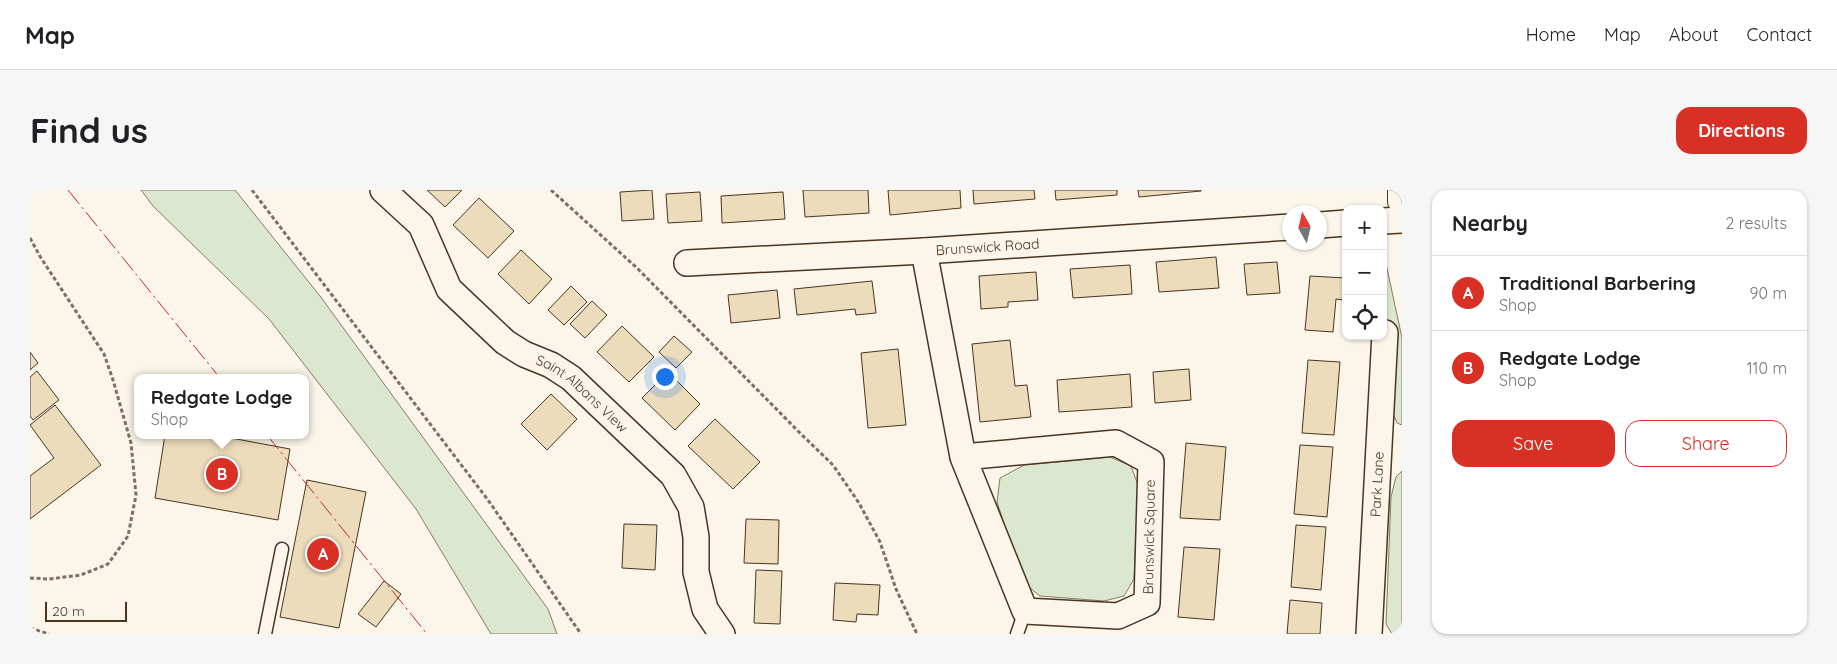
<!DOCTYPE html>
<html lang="en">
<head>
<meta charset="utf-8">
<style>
  :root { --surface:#fff; --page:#f6f6f6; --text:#202124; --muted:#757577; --line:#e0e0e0; --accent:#d93025 }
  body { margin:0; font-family:Quicksand,sans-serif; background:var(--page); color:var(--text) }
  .controls { position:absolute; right:15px; top:15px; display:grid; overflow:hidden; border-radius:10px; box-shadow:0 1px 4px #0004 }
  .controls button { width:45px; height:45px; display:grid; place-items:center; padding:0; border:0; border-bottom:1px solid var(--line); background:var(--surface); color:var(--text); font:25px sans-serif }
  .compass { position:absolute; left:1252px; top:15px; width:45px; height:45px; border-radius:50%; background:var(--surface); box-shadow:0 1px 4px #0004; rotate:352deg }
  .scale { position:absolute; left:15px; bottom:12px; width:82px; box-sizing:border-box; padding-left:5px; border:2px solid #4a3520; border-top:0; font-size:14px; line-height:18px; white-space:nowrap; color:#4a3520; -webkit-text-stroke:4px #fbf6e9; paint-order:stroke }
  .you { position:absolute; left:634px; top:186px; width:18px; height:18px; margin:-12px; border:4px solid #fff; border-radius:50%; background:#1a73e8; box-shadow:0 0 0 8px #1a73e833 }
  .badge { display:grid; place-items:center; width:32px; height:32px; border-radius:50%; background:var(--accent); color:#fff; font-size:16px; font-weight:700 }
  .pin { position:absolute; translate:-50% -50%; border:2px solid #fff; box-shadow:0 1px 5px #0006 }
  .popup { position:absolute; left:104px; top:184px; width:175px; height:65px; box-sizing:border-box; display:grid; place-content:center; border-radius:10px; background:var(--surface); filter:drop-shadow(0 1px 4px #0005); font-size:16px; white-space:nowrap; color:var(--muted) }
  .popup b { font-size:19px; color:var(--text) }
  .popup::after { content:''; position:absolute; left:50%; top:100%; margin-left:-10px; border:10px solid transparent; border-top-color:var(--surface) }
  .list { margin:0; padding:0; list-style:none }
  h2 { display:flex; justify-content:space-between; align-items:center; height:65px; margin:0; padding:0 20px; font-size:21px }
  h2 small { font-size:16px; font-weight:400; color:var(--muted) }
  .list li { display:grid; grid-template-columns:32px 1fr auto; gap:15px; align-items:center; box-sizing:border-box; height:75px; padding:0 20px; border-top:1px solid var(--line) }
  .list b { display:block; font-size:19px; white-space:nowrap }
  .list p { margin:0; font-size:16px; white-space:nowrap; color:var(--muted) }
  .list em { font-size:16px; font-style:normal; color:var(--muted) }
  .actions { display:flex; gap:10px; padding:15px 20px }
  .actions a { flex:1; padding:11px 0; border:1px solid var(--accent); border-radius:15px; text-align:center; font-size:18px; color:var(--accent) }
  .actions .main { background:var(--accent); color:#fff }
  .icon { flex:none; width:28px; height:28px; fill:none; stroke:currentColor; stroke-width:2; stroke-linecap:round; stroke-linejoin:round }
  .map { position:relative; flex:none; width:1372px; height:444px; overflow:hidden; border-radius:15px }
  header { display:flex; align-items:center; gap:30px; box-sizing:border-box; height:70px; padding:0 25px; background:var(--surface); border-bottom:1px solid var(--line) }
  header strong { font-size:24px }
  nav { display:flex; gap:28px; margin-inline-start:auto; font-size:18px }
  .intro { display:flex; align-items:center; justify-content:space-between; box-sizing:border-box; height:120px; padding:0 30px }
  h1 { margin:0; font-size:35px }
  .button { padding:12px 22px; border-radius:15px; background:var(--accent); color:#fff; font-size:18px; font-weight:700 }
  main { display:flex; gap:30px; padding:0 30px }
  aside { flex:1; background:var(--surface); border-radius:15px; box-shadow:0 1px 4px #0004 }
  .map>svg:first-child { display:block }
</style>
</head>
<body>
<header>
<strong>Map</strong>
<nav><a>Home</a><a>Map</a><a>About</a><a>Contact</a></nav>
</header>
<div class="intro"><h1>Find us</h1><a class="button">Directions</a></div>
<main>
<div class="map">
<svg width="1372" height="444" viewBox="0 0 1372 444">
  <rect width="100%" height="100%" fill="#fbf6e9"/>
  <g fill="#dce7d0" stroke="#887966">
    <polygon points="111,0 205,0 290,106 518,419 527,444 461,444 386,319 239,129 123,16"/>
    <polygon points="1353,60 1372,148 1372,235 1367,233 1359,214 1353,138"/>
    <polygon points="1080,267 1101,276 1108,295 1104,389 1094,406 1074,411 1010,406 994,393 967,312 970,288 994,275"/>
    <polygon points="1372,281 1372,444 1362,444 1356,434 1361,307 1366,287"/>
  </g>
  <g fill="#ecdcbc" stroke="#4a3520">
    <polygon points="397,0 432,0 415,17"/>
    <polygon points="622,0 624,29 592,31 590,2"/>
    <polygon points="773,0 838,0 839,23 775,27"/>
    <polygon points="858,0 930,0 931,18 860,25"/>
    <polygon points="943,0 1004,0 1005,9 944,14"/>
    <polygon points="1025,0 1087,0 1087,5 1026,10"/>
    <polygon points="1108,0 1171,0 1171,1 1109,7"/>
    <polygon points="670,2 672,31 638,33 636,4"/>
    <polygon points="753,2 755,29 692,33 691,6"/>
    <polygon points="449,8 484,41 458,68 423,35"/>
    <polygon points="491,60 522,89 499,114 468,84"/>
    <polygon points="1186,67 1189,98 1129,102 1126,72"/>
    <polygon points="1247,72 1250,103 1217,105 1214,74"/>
    <polygon points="1100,75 1102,104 1043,108 1040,79"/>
    <polygon points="1006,82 1008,110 978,112 978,117 951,119 949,86"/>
    <polygon points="1280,86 1315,88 1313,110 1306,109 1303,142 1275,140"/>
    <polygon points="842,91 846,123 826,125 825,119 767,125 764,99"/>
    <polygon points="541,96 557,112 534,135 518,120"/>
    <polygon points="747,100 750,128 701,133 698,105"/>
    <polygon points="562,111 577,125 555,148 540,134"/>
    <polygon points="592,136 624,167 599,192 567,162"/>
    <polygon points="644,146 662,162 646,178 629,162"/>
    <polygon points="980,150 985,196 997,195 1001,227 950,232 942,154"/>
    <polygon points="868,159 876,235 838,238 831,163"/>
    <polygon points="0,162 8,173 0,180"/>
    <polygon points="1278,170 1310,172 1304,245 1272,243"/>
    <polygon points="1159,179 1161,210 1125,213 1123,182"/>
    <polygon points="7,181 29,210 3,230 0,226 0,187"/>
    <polygon points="638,182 670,214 645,240 612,208"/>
    <polygon points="1100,184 1102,217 1029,222 1027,190"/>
    <polygon points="521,204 547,229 517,260 491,234"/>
    <polygon points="25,215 71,275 0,329 0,286 24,268 0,235"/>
    <polygon points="685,229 730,272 703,299 658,256"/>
    <polygon points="135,245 185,245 260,259 248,330 125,308"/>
    <polygon points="1156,253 1196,257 1190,330 1150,328"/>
    <polygon points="1270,255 1303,257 1297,327 1264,324"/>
    <polygon points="277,290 336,302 309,438 250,427"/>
    <polygon points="716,329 749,330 748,374 714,373"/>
    <polygon points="594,334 627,335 625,380 592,378"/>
    <polygon points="1266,335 1296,337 1291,400 1261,397"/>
    <polygon points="1154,357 1190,359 1184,430 1148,427"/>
    <polygon points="726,380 752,381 750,434 724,433"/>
    <polygon points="354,391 371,404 346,437 328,424"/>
    <polygon points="805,393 850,395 848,425 827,424 826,432 803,430"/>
    <polygon points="1260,410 1292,413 1290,444 1257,444"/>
  </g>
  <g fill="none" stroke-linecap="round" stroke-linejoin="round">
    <defs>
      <g id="service">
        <polyline points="235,444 252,359"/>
        <polyline points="987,444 995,421"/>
      </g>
      <g id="minor">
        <path id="s1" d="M 353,0 L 391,35 L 419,99 L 475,152 L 494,164 L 521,175 L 541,188 L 643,285 L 661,317 L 666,347 L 666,382 L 675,419 L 692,444"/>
        <polyline points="1353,31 1372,30"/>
        <polyline points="1290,35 1316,33"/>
        <polyline points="894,61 933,267 1086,253 1121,272 1117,413 1088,426 995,421 933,267"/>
        <path id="s2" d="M 657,73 L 894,61 L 1260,37"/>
        <path id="s3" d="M 1339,444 L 1355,143"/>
      </g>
      <polyline id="tertiary" points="1372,0 1372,11"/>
    </defs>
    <use href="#service" stroke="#4a3520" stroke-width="15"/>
    <use href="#minor" stroke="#4a3520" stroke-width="28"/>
    <use href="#tertiary" stroke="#4a3520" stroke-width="30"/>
    <g stroke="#7f6f5c" stroke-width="3" stroke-dasharray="4 2.5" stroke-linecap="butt">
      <polyline points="222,0 458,310 551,444"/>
      <polyline points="521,0 607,78 771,244 803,275 829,313 850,352 866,399 887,444"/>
      <polyline points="0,48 11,68 74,164 83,190 101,253 106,305 98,346 78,374 51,385 19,389 0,388"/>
      <polyline points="0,438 19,444"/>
    </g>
    <use href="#service" stroke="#fbf6e9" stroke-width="12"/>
    <use href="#minor" stroke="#fbf6e9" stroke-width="25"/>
    <use href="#tertiary" stroke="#fbf6e9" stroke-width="28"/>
    <g stroke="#c62828" stroke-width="1" stroke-dasharray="18 4 2.5 4" stroke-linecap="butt">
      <polyline points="38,0 190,188"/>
      <polyline points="237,245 397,444"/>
    </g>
  </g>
  <g text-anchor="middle" stroke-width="4" stroke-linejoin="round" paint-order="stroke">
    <g font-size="14" fill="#4a3520" stroke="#fbf6e9">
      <text dy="5" stroke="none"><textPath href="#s2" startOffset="301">Brunswick Road</textPath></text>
      <text dy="5" stroke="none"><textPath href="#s1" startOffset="292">Saint Albans View</textPath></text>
      <text dy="5" stroke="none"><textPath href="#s3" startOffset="150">Park Lane</textPath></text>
      <text transform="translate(1119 347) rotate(-89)" y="5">Brunswick Square</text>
    </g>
  </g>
</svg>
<div class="controls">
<button>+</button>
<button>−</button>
<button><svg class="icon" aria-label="locate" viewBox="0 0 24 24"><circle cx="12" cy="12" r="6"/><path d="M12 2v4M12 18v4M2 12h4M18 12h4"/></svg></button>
</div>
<svg class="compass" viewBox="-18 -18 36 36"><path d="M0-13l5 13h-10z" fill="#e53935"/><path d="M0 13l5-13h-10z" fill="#757577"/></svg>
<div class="scale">20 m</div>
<div class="you"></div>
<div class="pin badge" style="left:293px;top:364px">A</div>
<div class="pin badge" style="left:192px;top:284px">B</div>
<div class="popup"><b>Redgate Lodge</b>Shop</div>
</div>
<aside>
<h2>Nearby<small>2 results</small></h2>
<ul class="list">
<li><span class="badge">A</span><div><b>Traditional Barbering</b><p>Shop</p></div><em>90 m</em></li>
<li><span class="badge">B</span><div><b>Redgate Lodge</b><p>Shop</p></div><em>110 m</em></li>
</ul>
<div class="actions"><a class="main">Save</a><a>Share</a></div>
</aside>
</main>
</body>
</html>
